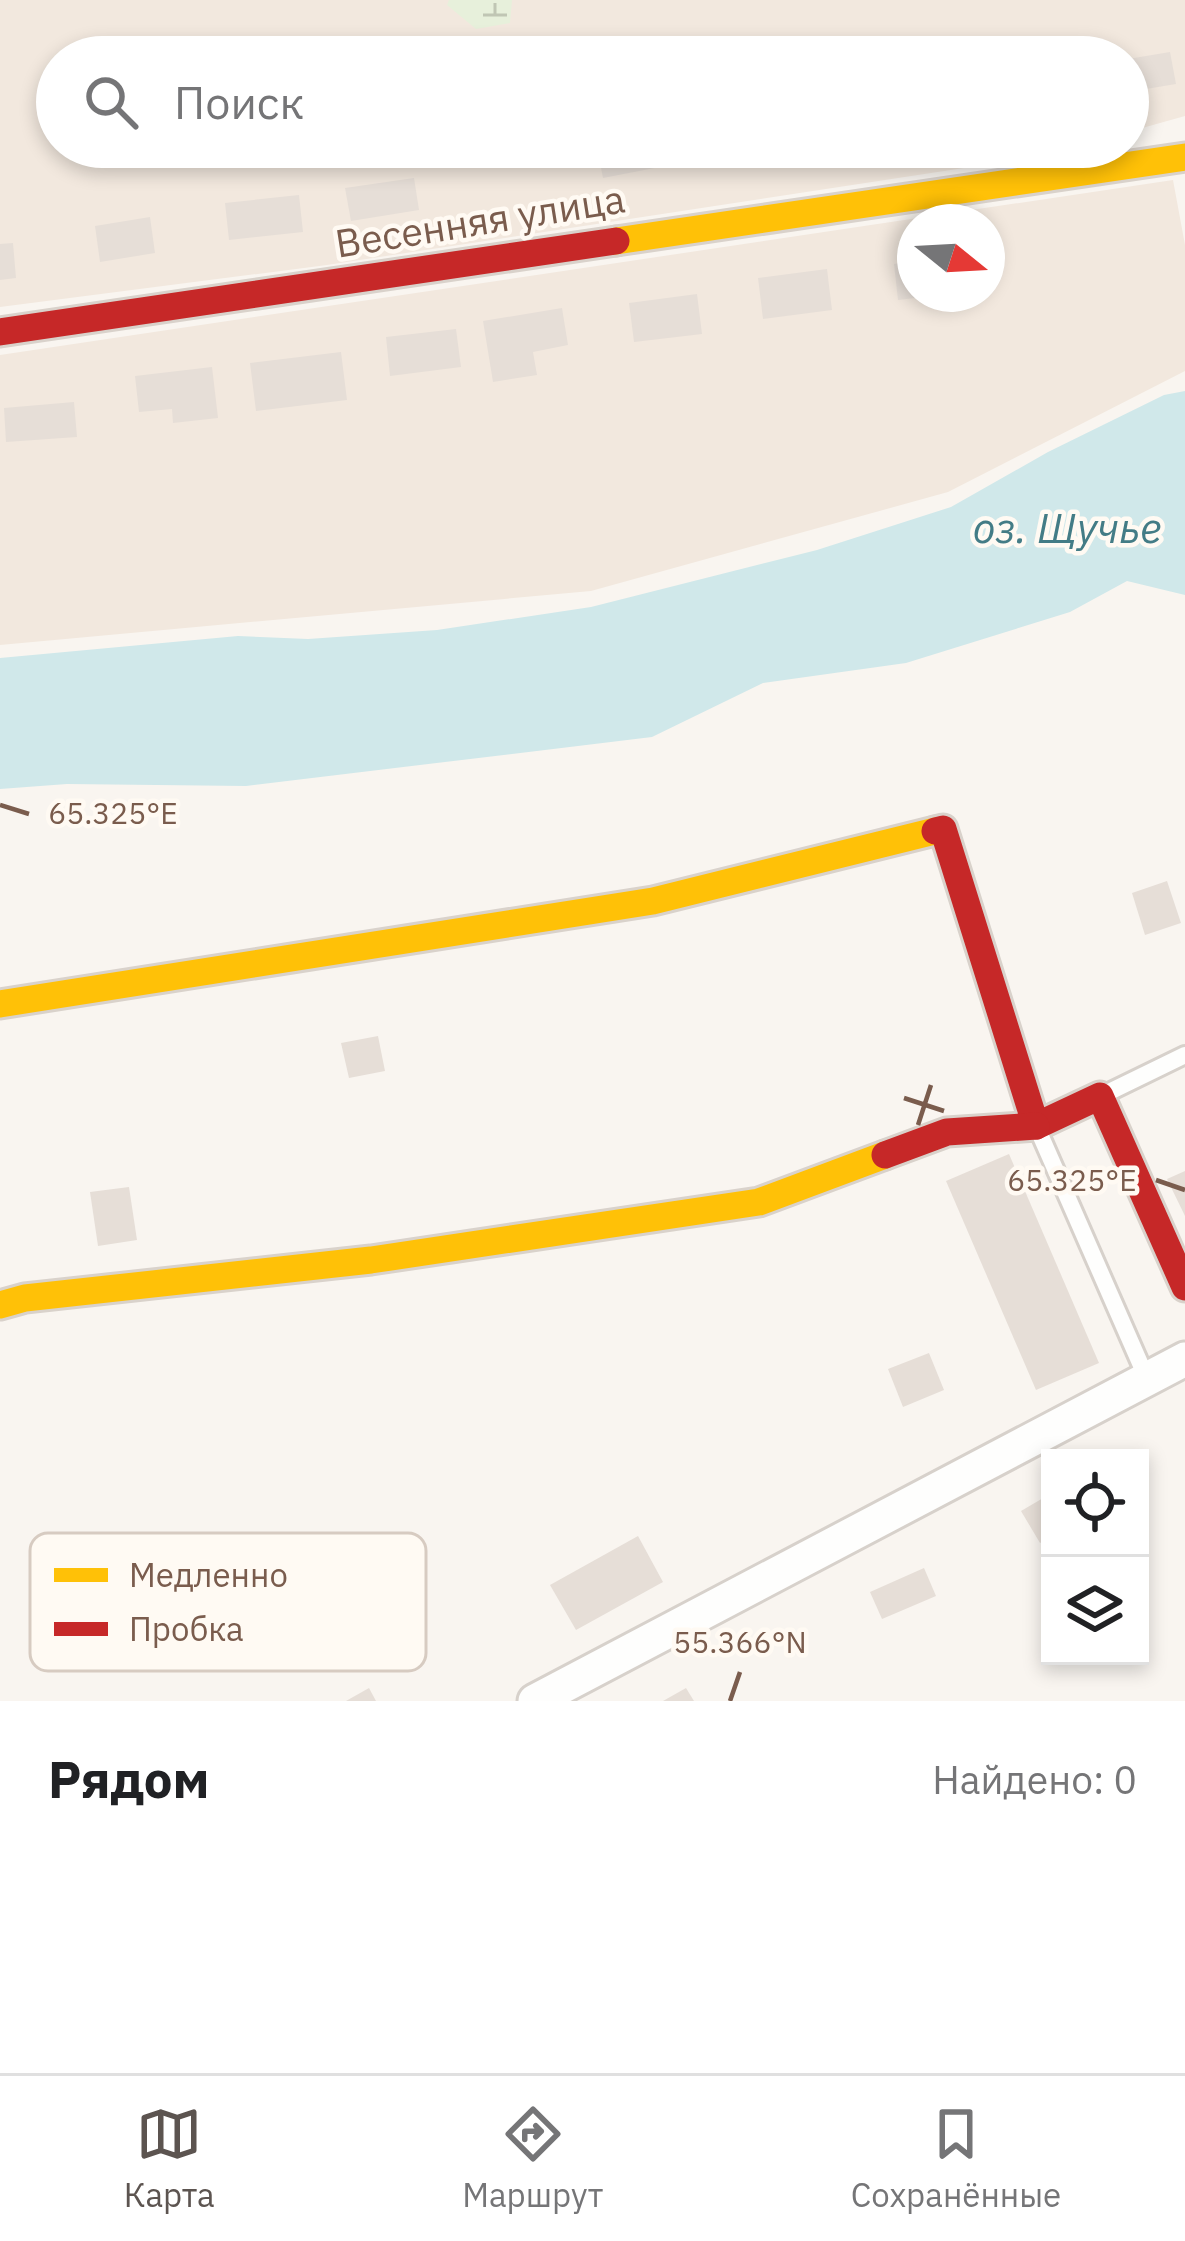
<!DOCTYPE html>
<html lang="ru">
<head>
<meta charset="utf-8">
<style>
  :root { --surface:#fff; --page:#f2f2f2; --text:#202124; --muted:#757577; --line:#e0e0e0; --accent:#5c5450 }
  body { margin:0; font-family:"IBM Plex Sans",sans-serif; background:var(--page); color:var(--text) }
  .controls { position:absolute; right:36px; bottom:36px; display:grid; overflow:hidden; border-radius:0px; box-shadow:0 6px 18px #0003 }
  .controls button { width:108px; height:108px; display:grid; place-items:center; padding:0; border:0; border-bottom:3px solid var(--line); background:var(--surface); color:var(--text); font:60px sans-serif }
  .compass { position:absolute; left:897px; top:204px; width:108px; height:108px; border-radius:50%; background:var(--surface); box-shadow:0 6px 18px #0003; rotate:108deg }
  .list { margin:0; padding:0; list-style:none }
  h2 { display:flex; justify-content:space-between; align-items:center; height:156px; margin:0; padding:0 48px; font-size:51px }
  h2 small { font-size:39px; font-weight:400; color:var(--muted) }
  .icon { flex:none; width:66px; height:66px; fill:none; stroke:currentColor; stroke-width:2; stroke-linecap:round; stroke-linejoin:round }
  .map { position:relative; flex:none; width:1185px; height:1701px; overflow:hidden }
  .search { position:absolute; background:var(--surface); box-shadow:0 6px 18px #0003; left:36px; right:36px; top:36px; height:132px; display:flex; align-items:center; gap:30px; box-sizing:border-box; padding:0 42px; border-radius:66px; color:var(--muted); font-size:45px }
  .sheet { height:372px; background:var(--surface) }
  nav { display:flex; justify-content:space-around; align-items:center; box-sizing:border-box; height:168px; border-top:3px solid var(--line); background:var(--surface); font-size:33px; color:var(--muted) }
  nav a { display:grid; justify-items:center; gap:6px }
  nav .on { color:var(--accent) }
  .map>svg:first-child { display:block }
</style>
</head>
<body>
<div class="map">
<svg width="1185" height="1701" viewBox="0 0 1185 1701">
  <defs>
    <pattern id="wetland-marsh" width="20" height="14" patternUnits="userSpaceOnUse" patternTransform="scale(3)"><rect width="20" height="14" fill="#e7f0db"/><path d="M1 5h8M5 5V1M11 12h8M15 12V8" fill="none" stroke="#c0c6b4"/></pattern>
  </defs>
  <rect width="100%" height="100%" fill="#f9f5f0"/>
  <g fill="#f2e8de" fill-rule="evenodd">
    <polygon points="0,0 1185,0 1185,116 1128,132 1128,57 57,57 57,147 1079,147 1056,154 327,265 0,307"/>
    <path d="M 1173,180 L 1185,245 L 1185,371 L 948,492 L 591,591 L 0,645 L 0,355 ZM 915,222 L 987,222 L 987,294 L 915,294 Z"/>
  </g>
  <polygon fill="url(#wetland-marsh)" points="449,0 512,0 510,23 476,29 447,5"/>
  <polygon fill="#d0e8ea" points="1185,391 1185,595 1127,581 1070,612 906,663 763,683 652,737 246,786 67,784 0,789 0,658 238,636 308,639 437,630 591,607 817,550 951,507 1048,452 1164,395"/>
  <g fill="#e6ded7">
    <polygon points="1170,52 1176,84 1128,92 1128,59"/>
    <polygon points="597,147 661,147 665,166 603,178"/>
    <polygon points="727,147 785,147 785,150 729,158"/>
    <polygon points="414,178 419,210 351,221 345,188"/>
    <polygon points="299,195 303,232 229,240 225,203"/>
    <polygon points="150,217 155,253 100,262 95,226"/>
    <polygon points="13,243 16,278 0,280 0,244"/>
    <polygon points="915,261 915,298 898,300 894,264"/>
    <polygon points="827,269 832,310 763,319 758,278"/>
    <polygon points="697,294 702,334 634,342 629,303"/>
    <polygon points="562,308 568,345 533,352 537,375 493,382 483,321"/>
    <polygon points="456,329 461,367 390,376 386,337"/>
    <polygon points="341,352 347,400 256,411 250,363"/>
    <polygon points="212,367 218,418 173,423 172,409 139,412 135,376"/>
    <polygon points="74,402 77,437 6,442 4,408"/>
    <polygon points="1167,881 1181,923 1145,935 1132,893"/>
    <polygon points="378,1036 385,1071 349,1078 341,1043"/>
    <polygon points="1009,1154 1099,1363 1036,1390 946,1181"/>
    <polygon points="1185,1171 1185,1216 1167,1179"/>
    <polygon points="129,1187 137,1240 98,1246 90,1192"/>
    <polygon points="929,1353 944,1390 903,1407 888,1369"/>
    <polygon points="1050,1494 1050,1537 1040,1543 1021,1511"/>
    <polygon points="638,1536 663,1582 576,1630 550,1585"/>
    <polygon points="924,1568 936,1596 882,1619 870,1592"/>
    <polygon points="369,1688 376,1701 346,1701"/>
    <polygon points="686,1688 694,1701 663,1701"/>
  </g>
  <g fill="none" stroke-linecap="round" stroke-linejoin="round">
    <defs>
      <g id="lane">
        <polyline points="1105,1094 1185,1055"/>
        <polyline points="1039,1132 1147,1379"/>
      </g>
      <polyline id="street" points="535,1701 1185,1359"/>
      <g id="slow">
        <polyline points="616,241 1185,157"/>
        <polyline points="0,1004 653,901 935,831"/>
        <polyline points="0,1305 25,1298 371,1260 759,1202 885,1155"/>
      </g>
      <g id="jam">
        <polyline points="0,332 616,241"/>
        <polyline points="935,831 943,829 1036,1126 1100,1096 1185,1287"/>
        <polyline points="885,1155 947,1132 1036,1126"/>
      </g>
    </defs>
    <use href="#lane" stroke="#d7d1cb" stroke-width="22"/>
    <use href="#street" stroke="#d7d1cb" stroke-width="39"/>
    <use href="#slow" stroke="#d9d2cb" stroke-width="33"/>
    <use href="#jam" stroke="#d9d2cb" stroke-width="33"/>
    <use href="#lane" stroke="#fefefd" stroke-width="16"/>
    <use href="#street" stroke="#fefefd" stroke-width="33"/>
    <use href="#slow" stroke="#ffc107" stroke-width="27"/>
    <use href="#jam" stroke="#c62828" stroke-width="27"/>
  </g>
  <path fill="none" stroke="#7a5c4d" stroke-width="4.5" d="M 0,805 L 29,814M 904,1098 L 944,1111M 918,1125 L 931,1085M 1156,1180 L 1185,1190M 730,1701 L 740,1672"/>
  <g text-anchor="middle" stroke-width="9" stroke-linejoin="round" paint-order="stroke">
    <g font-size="39" fill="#7a5c4d" stroke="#fffaf3">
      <text transform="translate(480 221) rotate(-9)" y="14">Весенняя улица</text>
    </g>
    <g font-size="42" font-style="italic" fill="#437c86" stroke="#fffaf3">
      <text x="1067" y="543">оз. Щучье</text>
    </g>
  </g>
  <rect x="30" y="1533" width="396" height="138" rx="18" fill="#fffaf3" stroke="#d7cbc1" stroke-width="3"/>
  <rect x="54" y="1568" width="54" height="14" fill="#ffc107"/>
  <rect x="54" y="1622" width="54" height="14" fill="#c62828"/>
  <g font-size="33" fill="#7a5c4d">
    <text x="129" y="1587">Медленно</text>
    <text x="129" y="1641">Пробка</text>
  </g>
  <g font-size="30" text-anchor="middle" fill="#7a5c4d" stroke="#fffaf3" stroke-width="9" stroke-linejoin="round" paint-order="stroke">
    <text x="113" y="824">65.325°E</text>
    <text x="1072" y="1191">65.325°E</text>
    <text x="740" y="1653">55.366°N</text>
  </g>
</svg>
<div class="controls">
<button><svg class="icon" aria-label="locate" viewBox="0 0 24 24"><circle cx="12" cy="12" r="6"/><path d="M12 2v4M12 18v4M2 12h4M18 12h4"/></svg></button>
<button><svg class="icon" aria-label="layers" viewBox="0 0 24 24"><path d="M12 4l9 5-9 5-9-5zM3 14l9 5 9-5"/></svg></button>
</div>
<svg class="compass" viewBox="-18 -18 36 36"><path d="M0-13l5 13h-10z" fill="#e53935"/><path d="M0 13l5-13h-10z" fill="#757577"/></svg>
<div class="search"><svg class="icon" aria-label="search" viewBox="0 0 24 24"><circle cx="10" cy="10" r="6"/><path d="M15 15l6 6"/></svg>Поиск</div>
</div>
<section class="sheet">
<h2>Рядом<small>Найдено: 0</small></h2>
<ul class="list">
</ul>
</section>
<nav>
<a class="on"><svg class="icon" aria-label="map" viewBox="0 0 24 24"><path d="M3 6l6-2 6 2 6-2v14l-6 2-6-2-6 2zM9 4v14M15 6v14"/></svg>Карта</a>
<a><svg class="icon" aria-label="directions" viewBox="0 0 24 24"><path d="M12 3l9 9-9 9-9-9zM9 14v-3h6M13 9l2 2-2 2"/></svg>Маршрут</a>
<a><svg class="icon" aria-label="saved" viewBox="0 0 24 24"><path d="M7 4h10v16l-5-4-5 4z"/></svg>Сохранённые</a>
</nav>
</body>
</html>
